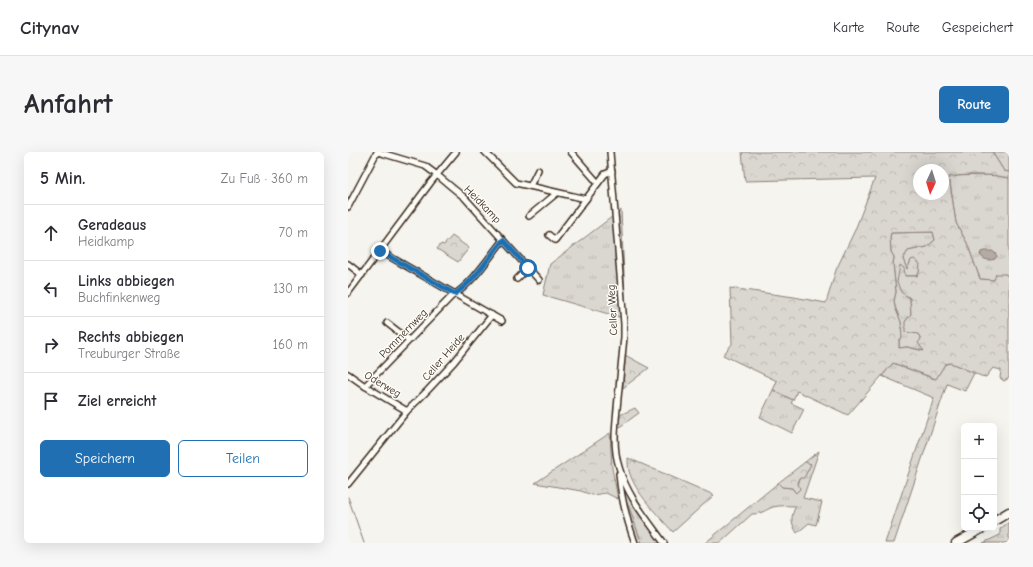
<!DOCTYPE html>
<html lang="de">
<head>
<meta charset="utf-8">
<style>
  :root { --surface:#fff; --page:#f7f7f7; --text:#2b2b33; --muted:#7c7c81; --line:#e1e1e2; --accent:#1f6fb2 }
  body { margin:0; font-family:"Comic Neue",sans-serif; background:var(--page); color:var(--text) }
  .controls { position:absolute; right:12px; bottom:12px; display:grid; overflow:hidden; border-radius:6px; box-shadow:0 4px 16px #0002 }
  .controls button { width:36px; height:36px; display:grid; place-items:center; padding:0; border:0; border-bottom:1px solid var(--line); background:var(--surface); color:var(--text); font:20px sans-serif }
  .compass { position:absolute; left:565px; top:12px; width:36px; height:36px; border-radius:50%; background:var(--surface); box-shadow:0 4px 16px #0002; rotate:184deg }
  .stop { position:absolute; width:12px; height:12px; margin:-9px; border:3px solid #1f6fb2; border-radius:50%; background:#fff }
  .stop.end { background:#1f6fb2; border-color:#fff; box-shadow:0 1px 4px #0008 }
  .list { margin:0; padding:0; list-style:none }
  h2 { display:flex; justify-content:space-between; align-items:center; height:52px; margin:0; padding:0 16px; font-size:17px }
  h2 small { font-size:13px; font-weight:400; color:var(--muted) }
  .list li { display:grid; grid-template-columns:26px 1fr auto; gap:12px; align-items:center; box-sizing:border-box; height:56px; padding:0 16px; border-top:1px solid var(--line) }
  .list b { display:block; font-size:15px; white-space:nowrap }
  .list p { margin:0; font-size:13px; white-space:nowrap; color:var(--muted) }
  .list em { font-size:13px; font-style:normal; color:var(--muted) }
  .actions { display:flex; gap:8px; padding:12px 16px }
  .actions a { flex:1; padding:9px 0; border:1px solid var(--accent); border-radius:6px; text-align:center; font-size:14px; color:var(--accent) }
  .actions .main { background:var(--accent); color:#fff }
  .icon { flex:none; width:22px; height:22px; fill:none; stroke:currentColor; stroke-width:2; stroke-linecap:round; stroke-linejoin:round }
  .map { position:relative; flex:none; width:661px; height:391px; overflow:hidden; border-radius:6px }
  header { display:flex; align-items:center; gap:24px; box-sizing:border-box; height:56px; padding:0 20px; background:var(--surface); border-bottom:1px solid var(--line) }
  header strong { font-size:19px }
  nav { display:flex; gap:22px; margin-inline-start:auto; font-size:14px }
  .intro { display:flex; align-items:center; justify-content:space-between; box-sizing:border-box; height:96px; padding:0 24px }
  h1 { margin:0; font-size:28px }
  .button { padding:10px 18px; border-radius:6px; background:var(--accent); color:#fff; font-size:14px; font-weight:700 }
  main { display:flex; gap:24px; padding:0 24px }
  aside { flex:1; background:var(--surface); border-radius:6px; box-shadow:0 4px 16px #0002 }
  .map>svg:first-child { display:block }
</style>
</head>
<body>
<header>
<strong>Citynav</strong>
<nav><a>Karte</a><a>Route</a><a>Gespeichert</a></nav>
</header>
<div class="intro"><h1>Anfahrt</h1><a class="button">Route</a></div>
<main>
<aside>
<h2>5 Min.<small>Zu Fuß · 360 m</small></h2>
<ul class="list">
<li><svg class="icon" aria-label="ahead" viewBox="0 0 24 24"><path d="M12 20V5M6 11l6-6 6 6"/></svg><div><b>Geradeaus</b><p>Heidkamp</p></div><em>70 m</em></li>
<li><svg class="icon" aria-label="left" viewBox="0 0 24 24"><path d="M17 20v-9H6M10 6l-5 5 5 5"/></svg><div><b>Links abbiegen</b><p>Buchfinkenweg</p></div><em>130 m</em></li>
<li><svg class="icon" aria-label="right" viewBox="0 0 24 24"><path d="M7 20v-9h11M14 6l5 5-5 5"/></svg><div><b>Rechts abbiegen</b><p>Treuburger Straße</p></div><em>160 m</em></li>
<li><svg class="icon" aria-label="arrive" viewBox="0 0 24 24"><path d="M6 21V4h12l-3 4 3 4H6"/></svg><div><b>Ziel erreicht</b></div></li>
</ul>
<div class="actions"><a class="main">Speichern</a><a>Teilen</a></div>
</aside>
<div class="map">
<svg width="661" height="391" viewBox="0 0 661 391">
  <defs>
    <pattern id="grass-tufts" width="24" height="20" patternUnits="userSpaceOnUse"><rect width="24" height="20" fill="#dad6d0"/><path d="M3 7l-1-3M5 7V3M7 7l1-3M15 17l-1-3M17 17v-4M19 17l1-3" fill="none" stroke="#bcb8b2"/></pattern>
    <pattern id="forest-crowns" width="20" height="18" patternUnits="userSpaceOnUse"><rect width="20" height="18" fill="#dad6d0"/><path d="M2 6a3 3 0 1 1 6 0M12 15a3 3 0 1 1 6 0" fill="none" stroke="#bcb8b2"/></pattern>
    <pattern id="water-ripples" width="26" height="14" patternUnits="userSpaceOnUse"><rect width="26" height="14" fill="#b4aca4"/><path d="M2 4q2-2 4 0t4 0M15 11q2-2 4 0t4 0" fill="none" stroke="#948c85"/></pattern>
  </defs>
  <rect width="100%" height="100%" fill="#f5f4ee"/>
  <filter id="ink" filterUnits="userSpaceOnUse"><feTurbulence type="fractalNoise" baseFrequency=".025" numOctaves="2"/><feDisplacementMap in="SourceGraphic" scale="8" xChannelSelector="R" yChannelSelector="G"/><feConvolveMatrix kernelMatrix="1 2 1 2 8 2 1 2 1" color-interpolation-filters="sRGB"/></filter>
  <g filter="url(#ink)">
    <g fill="url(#grass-tufts)" stroke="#8a8077">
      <polygon points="644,0 661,0 661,20 656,19"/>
      <polygon points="642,23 652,24 661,26 661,125 657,122 646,128 632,127 619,91 608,71 601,24"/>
      <polygon points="273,58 278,167 195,143 202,112"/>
      <polygon points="585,80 587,88 579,95 560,99 555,107 559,116 561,113 563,107 566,106 573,112 571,121 569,124 557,124 553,140 562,146 563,162 557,170 570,182 573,187 577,199 559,195 551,196 551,188 553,170 547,155 546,149 548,140 545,112 546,105 543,100 542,85 543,81"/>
      <polygon points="545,211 587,227 597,212 603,211 626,221 617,239 599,232 546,391 537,391 586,246 534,224"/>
      <polygon points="425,238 445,248 443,251 456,257 444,281 412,265"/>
      <path d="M 471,299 L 455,346 L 474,350 L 468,373 L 461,371 L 449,381 C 443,371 442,365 448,354 C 440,354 433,353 425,355 C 417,358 414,362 404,362 L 372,391 L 357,391 L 430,331 L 434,335 L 444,336 L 448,341 L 452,326 L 463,312 L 457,310 Z"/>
      <polygon points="273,326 283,350 290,361 312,391 294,391 277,347"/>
      <polygon points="661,370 661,391 635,391 652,383 652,377"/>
    </g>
    <g fill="url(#forest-crowns)" stroke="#8a8077" fill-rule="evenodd">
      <path d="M 394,0 L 644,0 L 656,19 L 661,20 L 661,26 C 644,22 619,22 601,25 L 608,71 L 619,91 L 632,127 L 646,128 L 648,122 L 657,122 L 661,125 L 661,226 L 656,229 L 652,226 L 653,218 L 645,216 L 638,225 L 633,224 L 603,211 L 597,212 L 588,227 L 545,211 L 500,263 L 449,239 L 445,248 L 425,238 L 429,229 L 375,203 L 384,192 L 382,136 L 446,145 L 478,151 L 488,118 L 507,78 L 527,26 L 397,29 ZM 571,18 L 595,18 L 595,42 L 571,42 ZM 585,80 L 587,88 L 579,95 L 560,99 L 555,107 L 559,117 L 561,113 L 563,108 L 566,107 L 572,112 L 571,121 L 569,124 L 557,124 L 556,116 L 552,113 L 549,130 L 553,140 L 562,146 L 563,162 L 557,170 L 557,180 L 570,182 L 573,187 L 570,191 L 576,199 L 559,195 L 551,196 L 551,188 L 554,186 L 553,170 L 547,155 L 546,149 L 548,140 L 545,112 L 546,105 L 543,100 L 542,85 L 543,81 Z"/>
      <polygon points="104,84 121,96 110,110 89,97 93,92 96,93"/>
      <polygon points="277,203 301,216 275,236"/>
      <polygon points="287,256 291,261 270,276 272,263"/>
      <polygon points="262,281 264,316 270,347 258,341 244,343 233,339 187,331"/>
      <path d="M 280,306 L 366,343 L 325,380 C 310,363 287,341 281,319 C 280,315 280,310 280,306 Z"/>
      <polygon points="457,310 463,312 456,326 452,326 450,331 452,337 448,341 444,336 434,335 430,331"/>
      <path d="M 276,346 C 285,360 287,376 294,391 L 288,391 Z"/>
    </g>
    <path fill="url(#water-ripples)" stroke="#84786e" d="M 636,99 L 644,99 L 647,101 L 649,104 L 647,107 C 641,109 636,108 632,103 L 633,100 Z"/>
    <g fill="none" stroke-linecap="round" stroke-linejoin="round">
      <polyline stroke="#84786e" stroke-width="1" points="0,345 16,391"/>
      <defs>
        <g id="minor">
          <polyline points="30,0 77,14 89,23 117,46 191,128"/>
          <polyline points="137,0 168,31 238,47 257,22 264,19"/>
          <polyline points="223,0 250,31"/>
          <path d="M 262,0 L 276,172 L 276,185 C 274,205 272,226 270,246 C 268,269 264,293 271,315 C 279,344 299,367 316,391"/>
          <polyline points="182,34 190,18"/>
          <polyline points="0,55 29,0"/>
          <polyline points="181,64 209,41"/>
          <polyline points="201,83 207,88 238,47"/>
          <polyline points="32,99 154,169"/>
          <polyline points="0,112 14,123"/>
          <polyline points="169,127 180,116"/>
          <polyline points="0,141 83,30 108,0"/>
          <polyline points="39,171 61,188"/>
          <polyline points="0,222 17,234 59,259"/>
          <path d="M 17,234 L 103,145 C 125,131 139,108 155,88"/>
          <path d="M 271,322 C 273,345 279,369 287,391"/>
          <polyline points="0,332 59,259 80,238 106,210 144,163"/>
        </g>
        <g id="highway">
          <polyline points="646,369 661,360"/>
          <polyline points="608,391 635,376"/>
        </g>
      </defs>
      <use href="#minor" stroke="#3b2a1e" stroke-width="8"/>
      <use href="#highway" stroke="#3b2a1e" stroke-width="11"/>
      <use href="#minor" stroke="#fdfcf7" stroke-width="5"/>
      <use href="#highway" stroke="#fdfcf7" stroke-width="8"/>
    </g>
  </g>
  <g fill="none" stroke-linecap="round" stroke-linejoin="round" filter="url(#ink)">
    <path stroke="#1f6fb2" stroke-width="5" d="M 32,99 L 107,142 C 127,128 140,107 155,88 L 180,116"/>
  </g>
  <g text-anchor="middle" stroke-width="3" stroke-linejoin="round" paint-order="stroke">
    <g font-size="11" fill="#3b2a1e" stroke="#fdfcf7">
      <text transform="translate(135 52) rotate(46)" y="4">Heidkamp</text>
      <text transform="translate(264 158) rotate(-93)" y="4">Celler Weg</text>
      <text transform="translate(55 181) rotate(-46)" y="4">Pommernweg</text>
      <text transform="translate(95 205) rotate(-49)" y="4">Celler Heide</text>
      <text transform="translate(35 232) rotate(31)" y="4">Oderweg</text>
    </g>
  </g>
</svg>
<div class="controls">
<button>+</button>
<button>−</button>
<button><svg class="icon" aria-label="locate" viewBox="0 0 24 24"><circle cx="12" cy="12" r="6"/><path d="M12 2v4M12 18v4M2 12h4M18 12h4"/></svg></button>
</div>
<svg class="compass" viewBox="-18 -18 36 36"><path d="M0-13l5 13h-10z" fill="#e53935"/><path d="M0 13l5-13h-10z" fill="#7c7c81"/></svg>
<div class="stop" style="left:180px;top:116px"></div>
<div class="stop end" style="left:32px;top:99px"></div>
</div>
</main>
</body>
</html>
